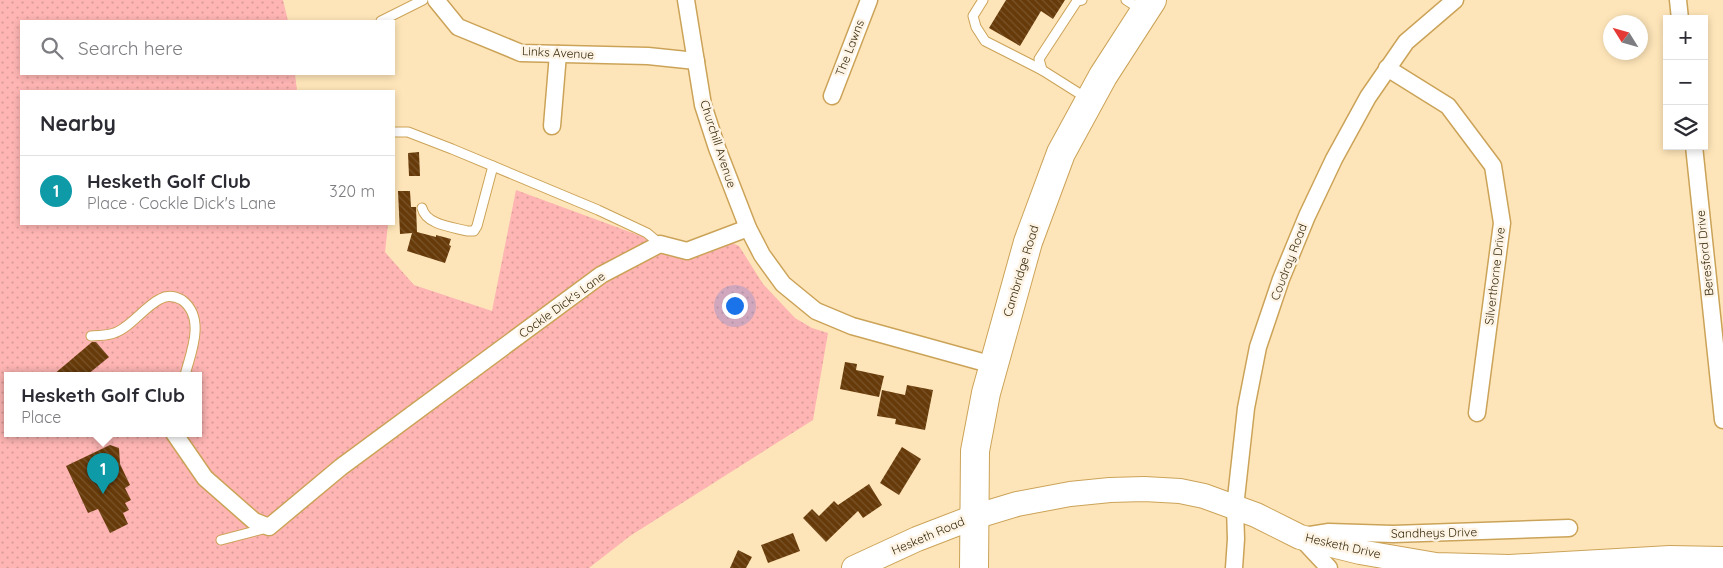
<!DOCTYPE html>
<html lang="en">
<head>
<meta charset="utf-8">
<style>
  :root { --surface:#fff; --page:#f2f2f3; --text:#2b2b33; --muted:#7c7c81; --line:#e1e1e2; --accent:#ea580c }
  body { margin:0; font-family:Quicksand,sans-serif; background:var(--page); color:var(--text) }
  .controls { position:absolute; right:15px; top:15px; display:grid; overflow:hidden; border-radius:0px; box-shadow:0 2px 8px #0003 }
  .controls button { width:45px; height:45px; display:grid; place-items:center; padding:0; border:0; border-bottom:1px solid var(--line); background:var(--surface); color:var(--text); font:25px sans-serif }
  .compass { position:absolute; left:1603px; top:15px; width:45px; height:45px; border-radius:50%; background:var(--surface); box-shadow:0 2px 8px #0003; rotate:307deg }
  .you { position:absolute; left:734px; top:305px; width:18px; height:18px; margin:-12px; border:4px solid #fff; border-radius:50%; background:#1a73e8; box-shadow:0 0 0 8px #1a73e833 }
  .badge { display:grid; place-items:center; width:32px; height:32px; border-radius:50%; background:var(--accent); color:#fff; font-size:16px; font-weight:700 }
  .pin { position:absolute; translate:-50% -41px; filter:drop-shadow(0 1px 2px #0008) }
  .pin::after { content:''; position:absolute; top:26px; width:18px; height:15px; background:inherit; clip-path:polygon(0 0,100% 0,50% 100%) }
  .popup { position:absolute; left:4px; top:372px; width:198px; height:65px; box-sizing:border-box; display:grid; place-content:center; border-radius:0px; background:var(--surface); filter:drop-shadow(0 1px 4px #0005); font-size:16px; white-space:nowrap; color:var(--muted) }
  .popup b { font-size:19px; color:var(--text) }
  .popup::after { content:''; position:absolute; left:50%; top:100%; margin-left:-10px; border:10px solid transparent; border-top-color:var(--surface) }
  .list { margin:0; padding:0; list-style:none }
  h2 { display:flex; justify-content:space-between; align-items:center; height:65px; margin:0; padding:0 20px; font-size:21px }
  h2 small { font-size:16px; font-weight:400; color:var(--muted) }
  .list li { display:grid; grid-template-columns:32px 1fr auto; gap:15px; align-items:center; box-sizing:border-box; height:70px; padding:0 20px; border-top:1px solid var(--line) }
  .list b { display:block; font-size:19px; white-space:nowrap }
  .list p { margin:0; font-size:16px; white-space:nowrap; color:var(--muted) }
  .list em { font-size:16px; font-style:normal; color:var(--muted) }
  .icon { flex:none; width:28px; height:28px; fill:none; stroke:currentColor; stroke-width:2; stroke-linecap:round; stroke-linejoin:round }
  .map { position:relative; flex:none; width:1723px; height:568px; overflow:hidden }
  .search { position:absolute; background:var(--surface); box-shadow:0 2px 8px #0003; left:20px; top:20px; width:375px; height:55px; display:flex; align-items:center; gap:12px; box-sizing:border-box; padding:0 18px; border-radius:0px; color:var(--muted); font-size:19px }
  .panel { position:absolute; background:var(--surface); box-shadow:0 2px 8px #0003; left:20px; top:90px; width:375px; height:135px; border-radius:0px }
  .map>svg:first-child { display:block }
</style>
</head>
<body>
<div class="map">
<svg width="1723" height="568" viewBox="0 0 1723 568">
  <defs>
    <pattern id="grass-dots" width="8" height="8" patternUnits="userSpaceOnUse" patternTransform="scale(1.25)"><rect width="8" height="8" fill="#feb5b3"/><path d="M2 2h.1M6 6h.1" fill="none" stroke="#da9c98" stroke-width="1.8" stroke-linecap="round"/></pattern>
    <pattern id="building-back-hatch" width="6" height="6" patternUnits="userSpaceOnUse" patternTransform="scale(1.25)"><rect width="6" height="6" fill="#673a09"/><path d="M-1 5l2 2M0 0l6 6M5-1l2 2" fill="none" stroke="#79542b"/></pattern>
  </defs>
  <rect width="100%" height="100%" fill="#fee5b9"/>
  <path fill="url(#grass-dots)" fill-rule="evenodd" d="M 0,0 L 283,0 L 288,21 L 21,21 L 21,74 L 295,74 L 297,91 L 21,91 L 21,224 L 388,224 L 385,252 L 414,285 L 492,311 L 516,190 L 641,236 L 682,258 L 702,255 L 732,243 L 739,246 L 763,284 L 795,318 L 812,328 L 828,333 L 813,420 L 630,536 L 589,568 L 0,568 ZM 8,375 L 198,375 L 198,433 L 8,433 Z"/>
  <g fill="url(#building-back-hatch)">
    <polygon points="1006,0 1065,0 1053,19 1041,11 1020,46 989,28"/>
    <polygon points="419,152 420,176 409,176 408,153"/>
    <polygon points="398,191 410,191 411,207 416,207 417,232 436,237 436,235 451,239 449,245 451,246 445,263 407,251 412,233 400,234"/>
    <polygon points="92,342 96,342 109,357 87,375 53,375"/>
    <polygon points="845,362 857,364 856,370 884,376 879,397 840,389"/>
    <polygon points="907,385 933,390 925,430 895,424 896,419 877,416 882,390 905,395"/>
    <polygon points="110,445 119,448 120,464 130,485 125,488 131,500 125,503 129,510 123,513 128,524 110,533 98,509 88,513 66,466"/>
    <polygon points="902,447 921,459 899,495 880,483"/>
    <polygon points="869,484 882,505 863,518 858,511 826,542 803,518 812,509 819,516 834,501 838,505"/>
    <polygon points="793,533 800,551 768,563 761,545"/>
    <polygon points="738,550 752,557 746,568 730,568"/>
  </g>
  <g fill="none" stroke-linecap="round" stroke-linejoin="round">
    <defs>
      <g id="lane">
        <polyline points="983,0 973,16 976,27 985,41 1042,70"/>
        <polyline points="1082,0 1077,1 1039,59 1042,70 1088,99"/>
        <polyline points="1126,0 1143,11"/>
        <polyline points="381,21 423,0"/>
        <polyline points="394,132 408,132 452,149 598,210 647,233 660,244"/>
        <path d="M 422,208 C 426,225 453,227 467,231 L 474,231 L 477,226 L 493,166"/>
        <path d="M 91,336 C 99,335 107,336 114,333 C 130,328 144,307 160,299 C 167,295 175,296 182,300 C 206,318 191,352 185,375"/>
        <polyline points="221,540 267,528"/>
      </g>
      <g id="street">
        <polyline points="436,0 458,27 521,53 648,56 696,61"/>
        <polyline points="686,0 703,105 717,148 748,228 762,255 783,284 816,311 852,326 993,365"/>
        <polyline points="1678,0 1680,19"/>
        <polyline points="1387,68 1448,106 1493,166 1502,223 1477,413"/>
        <polyline points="832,96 869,0"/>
        <polyline points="552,126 558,54"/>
        <polyline points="1694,146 1723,420"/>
        <polyline points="174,433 205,478 254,521 269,527 341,467 601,275 660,244 687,251 748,228"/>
        <polyline points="1310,535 1329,532 1393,534 1569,528"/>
        <polyline points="1300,537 1329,568"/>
        <polyline points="1234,568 1236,539 1235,507 1246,408 1258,347 1281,279 1307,216 1334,159 1368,97 1406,42 1455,0"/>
      </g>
      <polyline id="secondary" points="854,568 917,539 974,517 1017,504 1070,494 1110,490 1144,489 1180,491 1204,496 1256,515 1300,537 1360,552 1436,565 1509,567 1670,558 1723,559"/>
      <polyline id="highway" points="974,568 975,451 986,393 1028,242 1061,153 1103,76 1152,0"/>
    </defs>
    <use href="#lane" stroke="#cba358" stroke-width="11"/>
    <use href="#street" stroke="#cba358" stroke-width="19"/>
    <use href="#secondary" stroke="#cba358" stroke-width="26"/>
    <use href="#highway" stroke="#cba358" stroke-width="30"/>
    <use href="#lane" stroke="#fff" stroke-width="9"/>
    <use href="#street" stroke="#fff" stroke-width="16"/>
    <use href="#secondary" stroke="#fff" stroke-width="24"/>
    <use href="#highway" stroke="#fff" stroke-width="28"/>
  </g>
  <g text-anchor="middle" stroke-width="5" stroke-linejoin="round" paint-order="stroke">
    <g font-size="12" fill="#362605" stroke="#fdf4e6">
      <text transform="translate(850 48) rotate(-69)" y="4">The Lawns</text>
      <text transform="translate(558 53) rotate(3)" y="4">Links Avenue</text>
      <text transform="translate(718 144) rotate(72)" y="4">Churchill Avenue</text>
      <text transform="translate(1705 253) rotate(-96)" y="4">Beresford Drive</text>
      <text transform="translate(1289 262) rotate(-69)" y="4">Coudray Road</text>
      <text transform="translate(1021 271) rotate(-73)" y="4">Cambridge Road</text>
      <text transform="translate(1495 276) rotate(-83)" y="4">Silverthorne Drive</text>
      <text transform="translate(562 305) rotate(-36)" y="4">Cockle Dick's Lane</text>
      <text transform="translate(1434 533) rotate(-1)" y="4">Sandheys Drive</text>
      <text transform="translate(928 536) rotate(-23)" y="4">Hesketh Road</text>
      <text transform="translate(1343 546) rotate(13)" y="4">Hesketh Drive</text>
    </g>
  </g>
</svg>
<div class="controls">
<button>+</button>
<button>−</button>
<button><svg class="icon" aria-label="layers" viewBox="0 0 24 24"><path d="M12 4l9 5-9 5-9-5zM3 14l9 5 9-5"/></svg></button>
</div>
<svg class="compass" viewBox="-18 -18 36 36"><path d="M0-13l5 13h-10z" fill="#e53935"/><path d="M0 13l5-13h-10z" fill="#7c7c81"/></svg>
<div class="you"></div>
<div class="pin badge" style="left:103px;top:494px;background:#0f9aa8">1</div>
<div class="popup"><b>Hesketh Golf Club</b>Place</div>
<div class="search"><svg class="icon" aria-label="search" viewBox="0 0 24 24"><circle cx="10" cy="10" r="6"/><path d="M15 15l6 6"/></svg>Search here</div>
<section class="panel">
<h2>Nearby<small></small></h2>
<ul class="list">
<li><span class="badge" style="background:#0f9aa8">1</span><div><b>Hesketh Golf Club</b><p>Place · Cockle Dick's Lane</p></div><em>320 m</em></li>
</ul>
</section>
</div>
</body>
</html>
